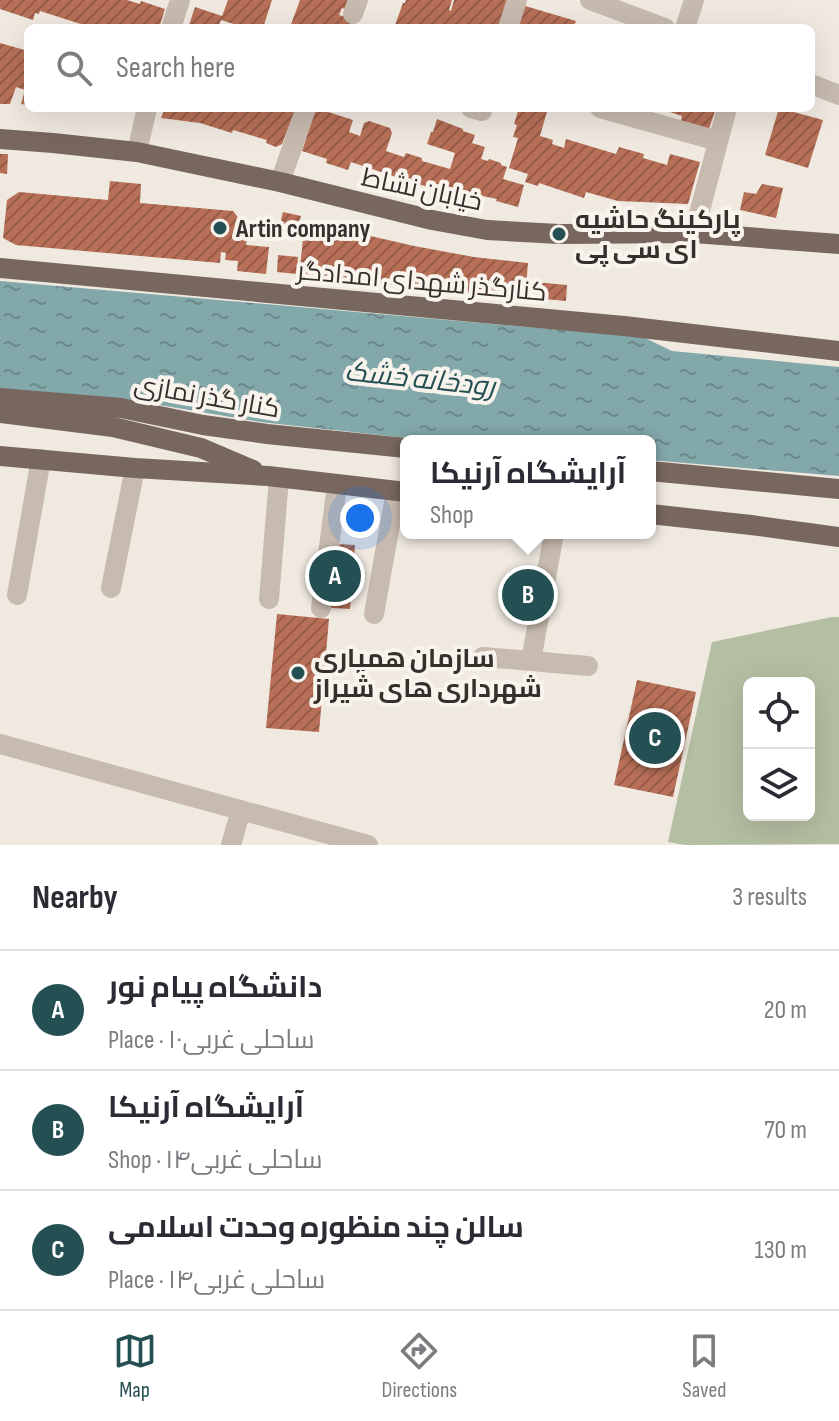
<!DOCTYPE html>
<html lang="en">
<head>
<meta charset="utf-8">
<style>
  :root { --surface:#fff; --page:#f7f7f7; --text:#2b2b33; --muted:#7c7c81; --line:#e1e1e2; --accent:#255053 }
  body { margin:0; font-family:"Sofia Sans Condensed",Cairo,sans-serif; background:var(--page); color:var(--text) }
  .controls { position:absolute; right:24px; bottom:24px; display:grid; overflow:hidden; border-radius:12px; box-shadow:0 8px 32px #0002 }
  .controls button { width:72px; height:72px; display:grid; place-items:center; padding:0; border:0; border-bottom:2px solid var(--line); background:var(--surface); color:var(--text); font:40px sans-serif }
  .you { position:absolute; left:360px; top:518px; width:28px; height:28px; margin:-20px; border:6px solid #fff; border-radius:50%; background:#1a73e8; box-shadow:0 0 0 12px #1a73e833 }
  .badge { display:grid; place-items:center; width:52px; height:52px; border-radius:50%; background:var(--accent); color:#fff; font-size:26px; font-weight:700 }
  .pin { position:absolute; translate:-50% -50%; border:4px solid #fff; box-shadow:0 2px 8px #0006 }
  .popup { position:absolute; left:400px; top:435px; width:256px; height:104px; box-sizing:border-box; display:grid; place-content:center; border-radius:12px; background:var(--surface); filter:drop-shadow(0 2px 6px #0005); font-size:26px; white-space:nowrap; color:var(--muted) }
  .popup b { font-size:30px; color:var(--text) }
  .popup::after { content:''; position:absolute; left:50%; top:100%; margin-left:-16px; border:16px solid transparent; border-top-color:var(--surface) }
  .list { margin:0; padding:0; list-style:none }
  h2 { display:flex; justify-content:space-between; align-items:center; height:104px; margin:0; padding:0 32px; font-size:34px }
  h2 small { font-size:26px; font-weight:400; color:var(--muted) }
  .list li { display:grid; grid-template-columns:52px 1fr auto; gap:24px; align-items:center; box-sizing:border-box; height:120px; padding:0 32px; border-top:2px solid var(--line) }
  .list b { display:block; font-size:30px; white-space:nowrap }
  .list p { margin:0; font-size:26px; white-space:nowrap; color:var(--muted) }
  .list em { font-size:26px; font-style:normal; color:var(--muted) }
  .icon { flex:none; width:44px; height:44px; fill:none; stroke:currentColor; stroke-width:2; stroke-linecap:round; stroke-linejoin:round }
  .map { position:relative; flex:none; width:839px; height:845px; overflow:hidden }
  .search { position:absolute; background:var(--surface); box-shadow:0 8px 32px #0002; left:24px; right:24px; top:24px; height:88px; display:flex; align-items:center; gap:20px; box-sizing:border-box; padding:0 28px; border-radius:12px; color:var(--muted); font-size:30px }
  .sheet { height:464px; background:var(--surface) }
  nav { display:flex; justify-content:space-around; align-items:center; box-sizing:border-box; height:112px; border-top:2px solid var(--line); background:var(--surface); font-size:22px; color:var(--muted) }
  nav a { display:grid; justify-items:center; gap:4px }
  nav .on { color:var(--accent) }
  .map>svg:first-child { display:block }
</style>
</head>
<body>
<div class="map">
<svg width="839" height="845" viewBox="0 0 839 845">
  <defs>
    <pattern id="water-ripples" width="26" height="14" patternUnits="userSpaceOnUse" patternTransform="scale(2)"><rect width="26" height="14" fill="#83a8aa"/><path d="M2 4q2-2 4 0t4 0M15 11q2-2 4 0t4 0" fill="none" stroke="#6c898b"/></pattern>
    <pattern id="building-hatch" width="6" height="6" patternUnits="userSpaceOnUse" patternTransform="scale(2)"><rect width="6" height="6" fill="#b77057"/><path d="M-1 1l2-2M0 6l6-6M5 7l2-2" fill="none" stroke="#965c48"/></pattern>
  </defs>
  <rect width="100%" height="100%" fill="#f0e9e0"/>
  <path fill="#b4bea2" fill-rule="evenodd" d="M 832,617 L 839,617 L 839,844 L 685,845 L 668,842 L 712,642 ZM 749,683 L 809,683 L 809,815 L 749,815 Z"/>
  <polygon fill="url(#water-ripples)" points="0,281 643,337 672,351 839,367 839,476 650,460 650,441 435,441 260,422 130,400 0,389"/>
  <g fill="url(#building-hatch)">
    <polygon points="0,0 127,0 140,4 141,1 165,9 159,28 93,28 40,11 39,14 35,13 33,20 0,9"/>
    <polygon points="228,0 272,0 263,28 246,28 221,20 218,28 188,28 195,7 222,16"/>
    <polygon points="300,0 348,0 345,9 342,8 339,15 352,19 349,28 290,27"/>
    <polygon points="406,0 452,0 449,10 451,11 454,0 511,0 502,28 396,28 397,26 395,25 403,3 405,3"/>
    <polygon points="522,5 576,21 573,28 516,28"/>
    <polygon points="0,43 28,51 28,105 21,104 25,90 16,87 10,104 0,104"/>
    <polygon points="165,108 296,108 282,144 276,147 266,143 267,140 233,130 232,133 200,123 161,118"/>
    <polygon points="316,108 353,120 349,132 360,136 364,123 369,121 390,128 392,133 386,151 404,157 406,153 422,158 422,161 450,169 455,153 427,144 431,132 433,132 437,119 463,129 463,131 475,135 472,143 485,147 481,159 488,161 489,159 501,163 501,165 507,167 503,179 524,185 518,207 496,201 497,199 444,188 443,191 414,183 351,162 348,170 326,163 327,159 302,151"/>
    <polygon points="519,108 548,108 540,136 553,140 552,144 564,148 566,139 616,154 619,147 644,154 643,158 667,165 670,154 700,162 688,204 618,201 586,192 584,198 539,183 538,186 525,182 528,174 509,168 518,138 513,137 517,125 514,124"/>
    <polygon points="658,108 716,108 708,132 680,124 682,116"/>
    <polygon points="779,108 823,120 808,168 765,155"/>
    <polygon points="0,154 8,154 7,174 0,173"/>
    <polygon points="110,181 141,184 140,203 233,211 244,225 243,237 247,237 246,245 269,247 266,274 237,271 238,261 225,260 226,253 221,252 220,263 16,245 3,238 7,200 19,192 108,200"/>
    <polygon points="762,184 783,188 776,218 740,210 744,192 756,194"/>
    <polygon points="283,212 301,216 298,227 280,224"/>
    <polygon points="305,221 414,246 474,257 528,263 525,298 299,276"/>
    <polygon points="278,255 298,257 297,274 277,272"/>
    <polygon points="535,282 567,285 566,301 533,298"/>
    <polygon points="320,543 355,545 350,609 315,607"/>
    <polygon points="277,614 329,619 319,732 266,728"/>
    <polygon points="637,680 696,692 673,797 614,785"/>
  </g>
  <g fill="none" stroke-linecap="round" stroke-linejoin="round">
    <g stroke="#c7baae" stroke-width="20">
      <polyline points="590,0 665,28"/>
      <polyline points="353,14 358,0"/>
      <polyline points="171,28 180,0"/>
      <polyline points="508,28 517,0"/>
      <polyline points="685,28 694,0"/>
      <polyline points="811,84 839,95"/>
      <polyline points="471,108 482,111 483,108"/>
      <polyline points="600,108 718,141"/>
      <polyline points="137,152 147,108"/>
      <polyline points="280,182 306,108"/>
      <polyline points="694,233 727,108"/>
      <polyline points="554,533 531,661 588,666"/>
      <polyline points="111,588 135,468"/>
      <polyline points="17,595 41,459"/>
      <polyline points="269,599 279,478"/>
      <polyline points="321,608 337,485"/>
      <polyline points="374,614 396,491"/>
      <polyline points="483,657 531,661"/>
      <polyline points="0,744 368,845"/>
      <polyline points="231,845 241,810"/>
    </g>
    <g stroke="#77675e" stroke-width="20">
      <polyline points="0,139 53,143 137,152 280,182 432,220 487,230 559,234 694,233 839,244"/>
      <polyline points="0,268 624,326 839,351"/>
      <polyline points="0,398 121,408 203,425 267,434 406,448"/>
      <polyline points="0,413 113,427 201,448 253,470"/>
      <polyline points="0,456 135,468 268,476 406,492"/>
      <polyline points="650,471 839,489"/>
      <polyline points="650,514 751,525 839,537"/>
    </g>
  </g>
  <g fill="#255053" stroke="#f8f3ec" stroke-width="3">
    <circle cx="220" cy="228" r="8"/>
    <circle cx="559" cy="234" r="8"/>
    <circle cx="298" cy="673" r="8"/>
  </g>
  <g text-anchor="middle" stroke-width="8" stroke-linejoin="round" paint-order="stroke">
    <g font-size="26" fill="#372f2b" stroke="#f8f3ec">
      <text transform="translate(422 189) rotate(12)" y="9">خیابان نشاط</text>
      <text transform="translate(422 281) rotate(5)" y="9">کنارگذر شهدای امدادگر</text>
      <text transform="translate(207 396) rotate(10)" y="9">کنار گذر نمازی</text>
    </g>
    <g font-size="26" font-weight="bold" fill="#372f2b" stroke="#f8f3ec" text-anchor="start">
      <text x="575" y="228">پارکینگ حاشیه<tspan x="575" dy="30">ای سی پی</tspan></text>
      <text x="236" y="237">Artin company</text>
      <text x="314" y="667">سازمان همیاری<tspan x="314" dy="30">شهرداری های شیراز</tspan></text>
    </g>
    <g font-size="28" font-style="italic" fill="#255053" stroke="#f8f3ec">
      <text transform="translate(420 378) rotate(6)" y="10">رودخانه خشک</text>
    </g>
  </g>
</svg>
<div class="controls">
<button><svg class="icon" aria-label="locate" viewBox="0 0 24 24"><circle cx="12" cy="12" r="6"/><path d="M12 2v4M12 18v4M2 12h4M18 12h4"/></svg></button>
<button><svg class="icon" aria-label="layers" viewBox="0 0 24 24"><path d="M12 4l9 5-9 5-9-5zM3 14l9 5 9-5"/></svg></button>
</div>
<div class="you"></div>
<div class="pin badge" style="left:335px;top:576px">A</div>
<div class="pin badge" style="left:528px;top:595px">B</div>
<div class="popup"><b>آرایشگاه آرنیکا</b>Shop</div>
<div class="pin badge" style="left:655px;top:738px">C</div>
<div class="search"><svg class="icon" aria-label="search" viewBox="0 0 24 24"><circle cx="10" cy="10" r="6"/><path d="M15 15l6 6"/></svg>Search here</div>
</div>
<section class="sheet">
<h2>Nearby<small>3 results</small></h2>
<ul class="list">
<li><span class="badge">A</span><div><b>دانشگاه پیام نور</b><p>Place · ساحلی غربی۱۰</p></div><em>20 m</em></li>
<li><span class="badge">B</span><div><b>آرایشگاه آرنیکا</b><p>Shop · ساحلی غربی۱۴</p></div><em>70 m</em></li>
<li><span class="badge">C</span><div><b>سالن چند منظوره وحدت اسلامی</b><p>Place · ساحلی غربی۱۴</p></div><em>130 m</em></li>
</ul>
</section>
<nav>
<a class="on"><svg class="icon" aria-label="map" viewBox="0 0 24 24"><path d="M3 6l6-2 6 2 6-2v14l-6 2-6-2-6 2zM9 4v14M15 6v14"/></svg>Map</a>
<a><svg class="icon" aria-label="directions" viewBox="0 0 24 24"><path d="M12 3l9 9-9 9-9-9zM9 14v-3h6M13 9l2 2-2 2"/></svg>Directions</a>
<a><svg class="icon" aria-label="saved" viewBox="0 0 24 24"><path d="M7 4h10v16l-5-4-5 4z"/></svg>Saved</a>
</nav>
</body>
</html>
